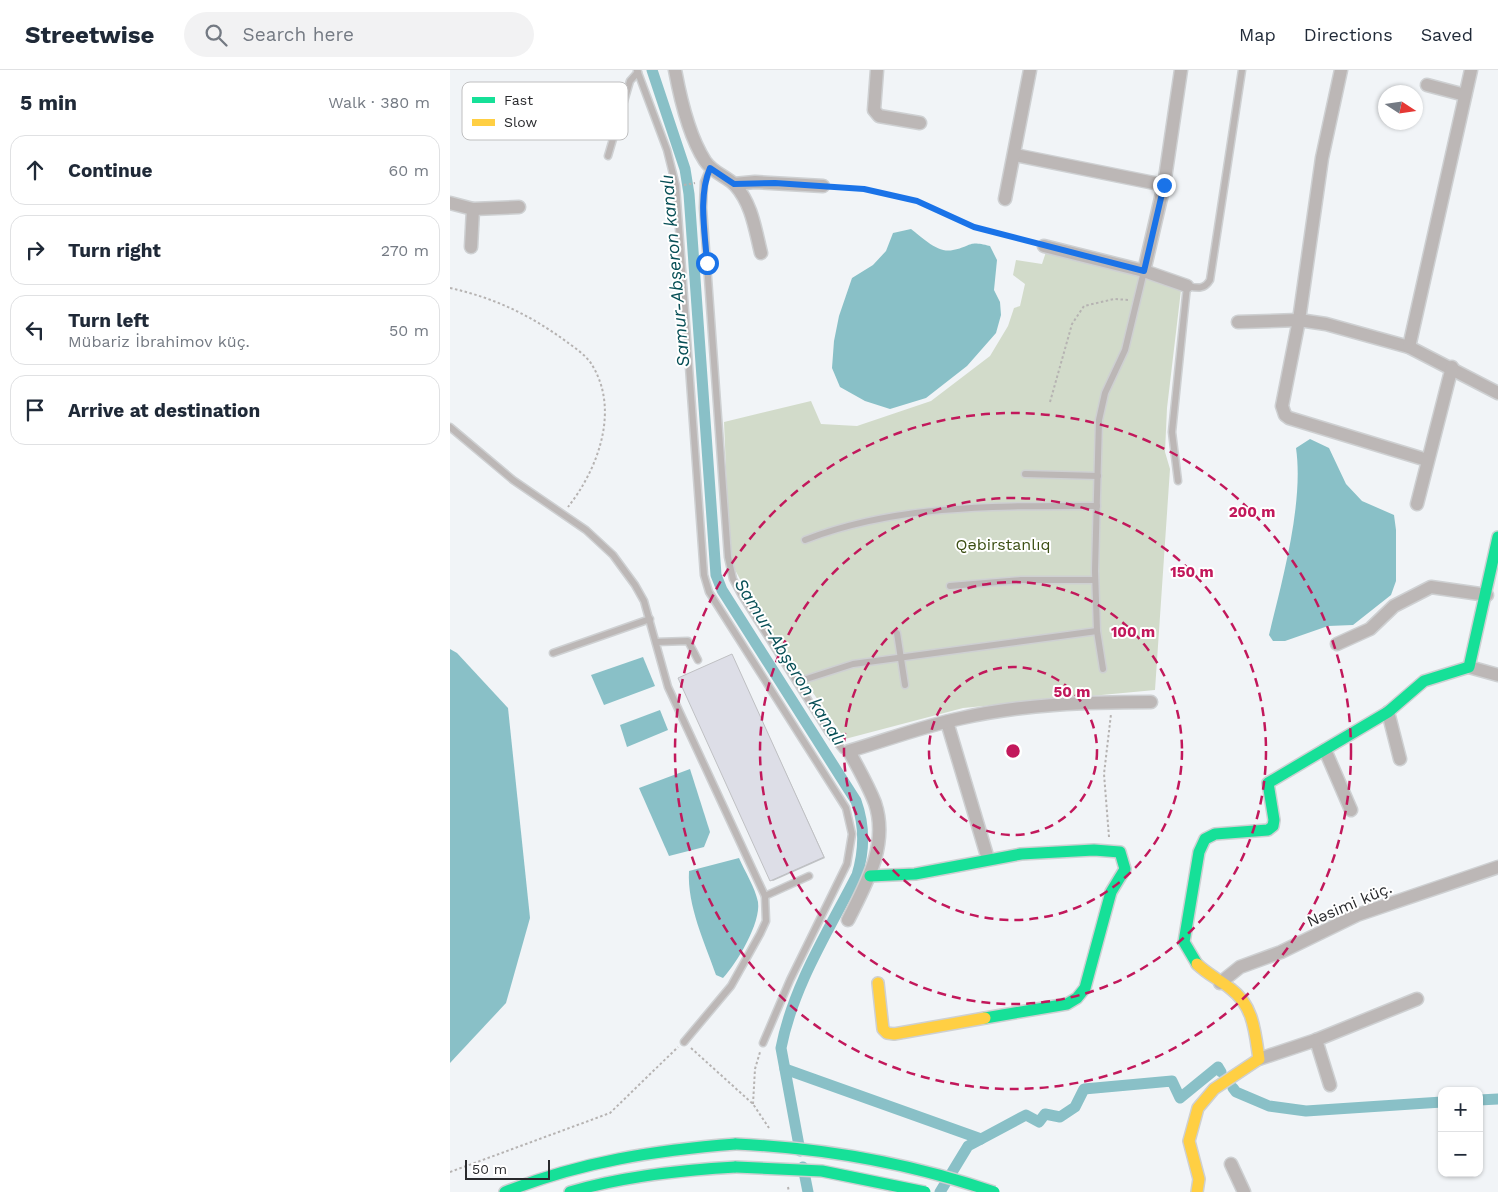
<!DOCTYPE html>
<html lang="en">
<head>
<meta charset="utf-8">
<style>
  :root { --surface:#fff; --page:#f2f2f3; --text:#1f2937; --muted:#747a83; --line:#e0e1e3 }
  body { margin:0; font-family:"Work Sans",sans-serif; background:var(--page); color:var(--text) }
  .controls { position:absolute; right:15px; bottom:15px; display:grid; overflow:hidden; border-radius:10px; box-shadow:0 1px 4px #0004 }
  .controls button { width:45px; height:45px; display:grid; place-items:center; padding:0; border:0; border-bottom:1px solid var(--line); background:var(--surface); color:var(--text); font:25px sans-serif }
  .compass { position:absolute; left:928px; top:15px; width:45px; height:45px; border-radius:50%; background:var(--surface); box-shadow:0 1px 4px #0004; rotate:102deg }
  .scale { position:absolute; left:15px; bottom:12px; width:85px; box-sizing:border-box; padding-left:5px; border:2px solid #292a2d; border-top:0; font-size:14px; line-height:18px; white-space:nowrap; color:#292a2d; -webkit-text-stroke:4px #fff; paint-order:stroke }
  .stop { position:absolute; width:15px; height:15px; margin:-11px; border:4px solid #1a73e8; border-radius:50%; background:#fff }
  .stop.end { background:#1a73e8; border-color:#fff; box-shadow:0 1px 5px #0008 }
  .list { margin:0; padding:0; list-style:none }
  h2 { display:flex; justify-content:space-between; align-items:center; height:65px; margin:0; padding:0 20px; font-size:21px }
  h2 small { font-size:16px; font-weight:400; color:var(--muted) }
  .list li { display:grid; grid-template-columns:32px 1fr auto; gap:15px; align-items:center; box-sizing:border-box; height:70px; margin:0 10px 10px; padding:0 10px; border:1px solid var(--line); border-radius:15px }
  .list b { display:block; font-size:19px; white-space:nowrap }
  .list p { margin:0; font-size:16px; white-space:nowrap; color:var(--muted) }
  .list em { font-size:16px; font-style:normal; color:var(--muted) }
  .icon { flex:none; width:28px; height:28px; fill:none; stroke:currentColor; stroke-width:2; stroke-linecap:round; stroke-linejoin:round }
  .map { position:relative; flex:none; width:1048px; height:1122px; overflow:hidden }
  header { display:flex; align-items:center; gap:30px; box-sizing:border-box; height:70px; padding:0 25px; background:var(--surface); border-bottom:1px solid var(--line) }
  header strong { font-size:24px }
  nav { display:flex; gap:28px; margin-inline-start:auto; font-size:18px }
  .search { width:350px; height:45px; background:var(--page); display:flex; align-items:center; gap:12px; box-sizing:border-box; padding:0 18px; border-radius:28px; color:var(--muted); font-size:19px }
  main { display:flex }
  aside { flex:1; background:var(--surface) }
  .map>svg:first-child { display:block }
</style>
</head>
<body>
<header>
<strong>Streetwise</strong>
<div class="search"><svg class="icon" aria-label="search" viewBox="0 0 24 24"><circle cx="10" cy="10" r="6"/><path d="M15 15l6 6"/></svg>Search here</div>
<nav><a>Map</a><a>Directions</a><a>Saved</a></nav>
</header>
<main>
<aside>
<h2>5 min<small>Walk · 380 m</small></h2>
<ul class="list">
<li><svg class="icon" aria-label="ahead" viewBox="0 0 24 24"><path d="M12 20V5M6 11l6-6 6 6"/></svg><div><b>Continue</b></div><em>60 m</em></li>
<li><svg class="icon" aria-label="right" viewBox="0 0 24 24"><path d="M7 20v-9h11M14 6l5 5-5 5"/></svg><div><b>Turn right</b></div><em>270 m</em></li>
<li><svg class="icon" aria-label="left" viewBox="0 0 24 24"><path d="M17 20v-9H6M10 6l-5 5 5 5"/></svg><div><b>Turn left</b><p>Mübariz İbrahimov küç.</p></div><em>50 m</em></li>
<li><svg class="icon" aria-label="arrive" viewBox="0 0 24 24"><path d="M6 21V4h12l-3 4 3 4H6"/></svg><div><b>Arrive at destination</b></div></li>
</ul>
</aside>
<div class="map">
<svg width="1048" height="1122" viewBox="0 0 1048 1122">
  <rect width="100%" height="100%" fill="#f1f4f7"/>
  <polygon fill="#d2dbca" points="596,182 687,204 731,220 717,338 715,382 720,399 705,620 513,638 395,669 310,546 284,498 279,469 274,352 361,331 371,354 407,356 481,331 540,286 558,256 564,238 570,236 575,214 563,205 566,190 592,194"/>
  <g fill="#89c0c7">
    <path d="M 461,159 C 472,167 488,184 503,180 C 523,176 517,170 540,176 L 547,190 L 544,220 L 550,232 L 551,245 L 546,263 L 517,296 L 476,328 L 440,339 L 415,331 L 390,317 L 382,298 L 384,271 L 389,246 L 402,208 L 423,195 L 436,181 L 443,163 Z"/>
    <path d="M 860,369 L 879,378 L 896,414 L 912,431 L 944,445 L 946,460 L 946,511 L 941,525 L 903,555 L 878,556 L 835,571 L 823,571 L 819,565 C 832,511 854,433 846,378 Z"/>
    <polygon points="0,579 7,583 58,638 80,848 56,933 0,993"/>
    <polygon points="193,587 205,616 154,635 141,605"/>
    <polygon points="210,640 218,660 177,677 170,655"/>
    <polygon points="240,699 260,762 254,777 219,786 189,718"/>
    <path d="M 289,788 C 295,802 305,817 308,832 C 311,853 287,893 273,908 L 266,905 C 255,873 237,836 239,801 Z"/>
  </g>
  <polygon fill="#0003" points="282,585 375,788 323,811 321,810"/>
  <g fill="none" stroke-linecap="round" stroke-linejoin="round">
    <g stroke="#89c0c7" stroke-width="11">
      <path d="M 202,0 L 235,99 L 239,124 L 266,505 L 272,520 L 406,731 C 415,756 415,779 407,805 C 379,860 343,916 331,978 L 350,1081"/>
      <polyline points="335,999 531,1069"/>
      <polyline points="783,1018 786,1022 819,1036 856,1041 992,1032"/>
      <polyline points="1029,1030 1048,1029"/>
      <polyline points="353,1097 358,1122"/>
      <polyline points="490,1122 518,1076 576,1045 589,1052 595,1044 610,1047 625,1037 634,1019 722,1011 730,1028 768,997 771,1002"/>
    </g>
  </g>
  <polygon fill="#dddee7" stroke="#bfc0c3" points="282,584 374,787 320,811 228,608"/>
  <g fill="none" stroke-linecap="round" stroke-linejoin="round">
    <defs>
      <g id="lane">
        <polyline points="187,0 217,80 226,116 254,505 259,522 396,738 402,764 397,794 340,910 313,973"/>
        <polyline points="158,86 180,11 188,2"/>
        <polyline points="260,98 254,112 253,138 278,487 283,509 291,524 379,663 393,680 399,681"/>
        <polyline points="0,357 63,410 136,460 163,485 185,515 194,531 218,617 315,826 316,851 310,864 281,916 234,972"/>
        <polyline points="575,404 648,406"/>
        <path d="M 728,411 L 722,362 L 737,216 C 747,218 754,220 760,210 L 792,0"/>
        <path d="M 355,470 C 448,434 548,436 647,436"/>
        <polyline points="500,516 571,510 645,510"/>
        <polyline points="447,563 455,615"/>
        <polyline points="206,572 238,571 248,590"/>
        <polyline points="103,583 200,549"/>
        <polyline points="653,599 647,561 645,501 649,350 655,323 675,280 694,201"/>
        <polyline points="347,612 403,594 647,561"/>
        <polyline points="315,826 359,806"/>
      </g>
      <g id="street">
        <path d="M 225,0 C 230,27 240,68 255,91 C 263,103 276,106 285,115 C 302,134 305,159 311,183"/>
        <polyline points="427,0 424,40 429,46 470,53"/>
        <polyline points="891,0 872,88 849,250 832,336 835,345 839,348 977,390"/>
        <polyline points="977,15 1015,25"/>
        <polyline points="565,85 714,115"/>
        <polyline points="284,114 305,112 373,116"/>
        <polyline points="555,129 580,0"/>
        <polyline points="0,133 23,139 69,137"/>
        <polyline points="594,176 694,201 737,216"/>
        <polyline points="21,177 23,139"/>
        <polyline points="694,201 714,115 731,0"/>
        <polyline points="788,252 849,250 876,254 959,277 1048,323"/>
        <polyline points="959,277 1021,0"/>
        <polyline points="967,434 1002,297"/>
        <polyline points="887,574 920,559 944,536 981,517 1037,525"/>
        <polyline points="1019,597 1048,605"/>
        <polyline points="938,642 950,689"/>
        <polyline points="497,652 538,789"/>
        <polyline points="875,680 901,740"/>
        <path d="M 398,850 C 416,814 439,775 425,733 C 418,715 408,698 399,681 C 437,670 473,656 512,648 C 574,634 638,632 701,632"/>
        <polyline points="770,913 790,897 831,882 907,845 1048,797"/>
        <polyline points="866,970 880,1015"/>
        <polyline points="809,989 866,970 967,929"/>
        <polyline points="781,1094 794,1122"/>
      </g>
      <g id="fast">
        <polyline points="420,806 465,804 571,784 644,780 670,782 675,799 661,822 635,918 627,928 617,934 535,948"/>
        <polyline points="747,894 734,872 749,782 755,769 765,764 818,760 823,756 824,750 818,713 938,642 974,611 1019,597 1048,467"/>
        <path d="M 55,1122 C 130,1092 206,1080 286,1074"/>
        <path d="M 120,1122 C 174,1106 230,1100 286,1097"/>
      </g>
      <g id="slow">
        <path d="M 747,894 C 757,904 770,910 781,919 C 804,936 805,963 809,989 L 764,1019 L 748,1038 L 739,1071 L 749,1109 L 747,1122"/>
        <polyline points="428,913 433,959 437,963 444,964 535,948"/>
      </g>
    </defs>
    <use href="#lane" stroke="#ced0d2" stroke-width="9"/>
    <use href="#street" stroke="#ced0d2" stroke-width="15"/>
    <use href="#fast" stroke="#ced0d2" stroke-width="14"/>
    <use href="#slow" stroke="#ced0d2" stroke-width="14"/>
    <g stroke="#b6b3b2" stroke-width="2" stroke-dasharray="2.5 2.5" stroke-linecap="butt">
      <polyline points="234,115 245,113"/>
      <polyline points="383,117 414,119 467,131 524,157 584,173"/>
      <path d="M 0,218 C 45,228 80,245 117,272 C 125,278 137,286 142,295 C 170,340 148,399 118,437"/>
      <polyline points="600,332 622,254 634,236 664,229 679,230"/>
      <polyline points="659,767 654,704 661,644"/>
      <polyline points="241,978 303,1034 319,1058"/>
      <polyline points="303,1034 305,999 310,982"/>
      <polyline points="0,1102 160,1043 228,977"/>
      <polyline points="338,1117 339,1122"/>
    </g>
    <use href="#lane" stroke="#bcb7b6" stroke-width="6"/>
    <use href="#street" stroke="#bcb7b6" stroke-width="12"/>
    <use href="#fast" stroke="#16e098" stroke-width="11"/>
    <use href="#slow" stroke="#ffcf43" stroke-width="11"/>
    <defs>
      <g id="fast-bridge">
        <path d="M 286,1074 C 375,1078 460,1093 544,1122"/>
        <polyline points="286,1097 372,1101 475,1122"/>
      </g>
    </defs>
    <use href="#fast-bridge" stroke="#ced0d2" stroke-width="14" stroke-linecap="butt"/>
    <use href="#fast-bridge" stroke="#16e098" stroke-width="11"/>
  </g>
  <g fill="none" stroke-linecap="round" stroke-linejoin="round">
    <path stroke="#1a73e8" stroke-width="6" d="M 257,193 C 255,162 248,127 260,98 L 284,114 L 325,113 L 414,119 L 467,131 L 524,157 L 694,201 L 714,115"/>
  </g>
  <g fill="none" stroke="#c2185b" stroke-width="2.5" stroke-dasharray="9 6">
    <circle cx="563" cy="681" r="84"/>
    <circle cx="563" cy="681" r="169"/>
    <circle cx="563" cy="681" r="253"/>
    <circle cx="563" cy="681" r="338"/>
  </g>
  <g text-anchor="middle" stroke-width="4" stroke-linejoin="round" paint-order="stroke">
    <g font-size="16" fill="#3b4e13" stroke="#fff">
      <text x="553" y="480">Qəbirstanlıq</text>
    </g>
    <g font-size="16" fill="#292a2d" stroke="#fff">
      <text transform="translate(899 834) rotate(-23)" y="6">Nəsimi küç.</text>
    </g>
    <g font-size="18" font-style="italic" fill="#074f56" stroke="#fff">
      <text transform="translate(225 201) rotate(-95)" y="6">Samur-Abşeron kanalı</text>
      <text transform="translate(340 592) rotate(58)" y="6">Samur-Abşeron kanalı</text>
    </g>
  </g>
  <rect x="12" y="12" width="166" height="58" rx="8" fill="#fff" stroke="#bfbfc0" stroke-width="1"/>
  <rect x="22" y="27" width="23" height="6" fill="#16e098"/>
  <rect x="22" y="49" width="23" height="7" fill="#ffcf43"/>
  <g font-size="14" fill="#292a2d">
    <text x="54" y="35">Fast</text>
    <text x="54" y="57">Slow</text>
  </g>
  <circle cx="563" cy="681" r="8" fill="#c2185b" stroke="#fff" stroke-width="2.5"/>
  <g font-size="15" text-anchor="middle" font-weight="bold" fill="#c2185b" stroke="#fff" stroke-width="4" stroke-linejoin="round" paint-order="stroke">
    <text x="802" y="447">200 m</text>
    <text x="742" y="507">150 m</text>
    <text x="683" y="567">100 m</text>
    <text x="622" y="627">50 m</text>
  </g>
</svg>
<div class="controls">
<button>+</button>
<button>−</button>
</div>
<svg class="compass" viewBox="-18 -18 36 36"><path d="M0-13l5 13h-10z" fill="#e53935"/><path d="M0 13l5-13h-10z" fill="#747a83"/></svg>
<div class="scale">50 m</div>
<div class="stop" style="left:257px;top:193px"></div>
<div class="stop end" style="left:714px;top:115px"></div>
</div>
</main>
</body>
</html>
